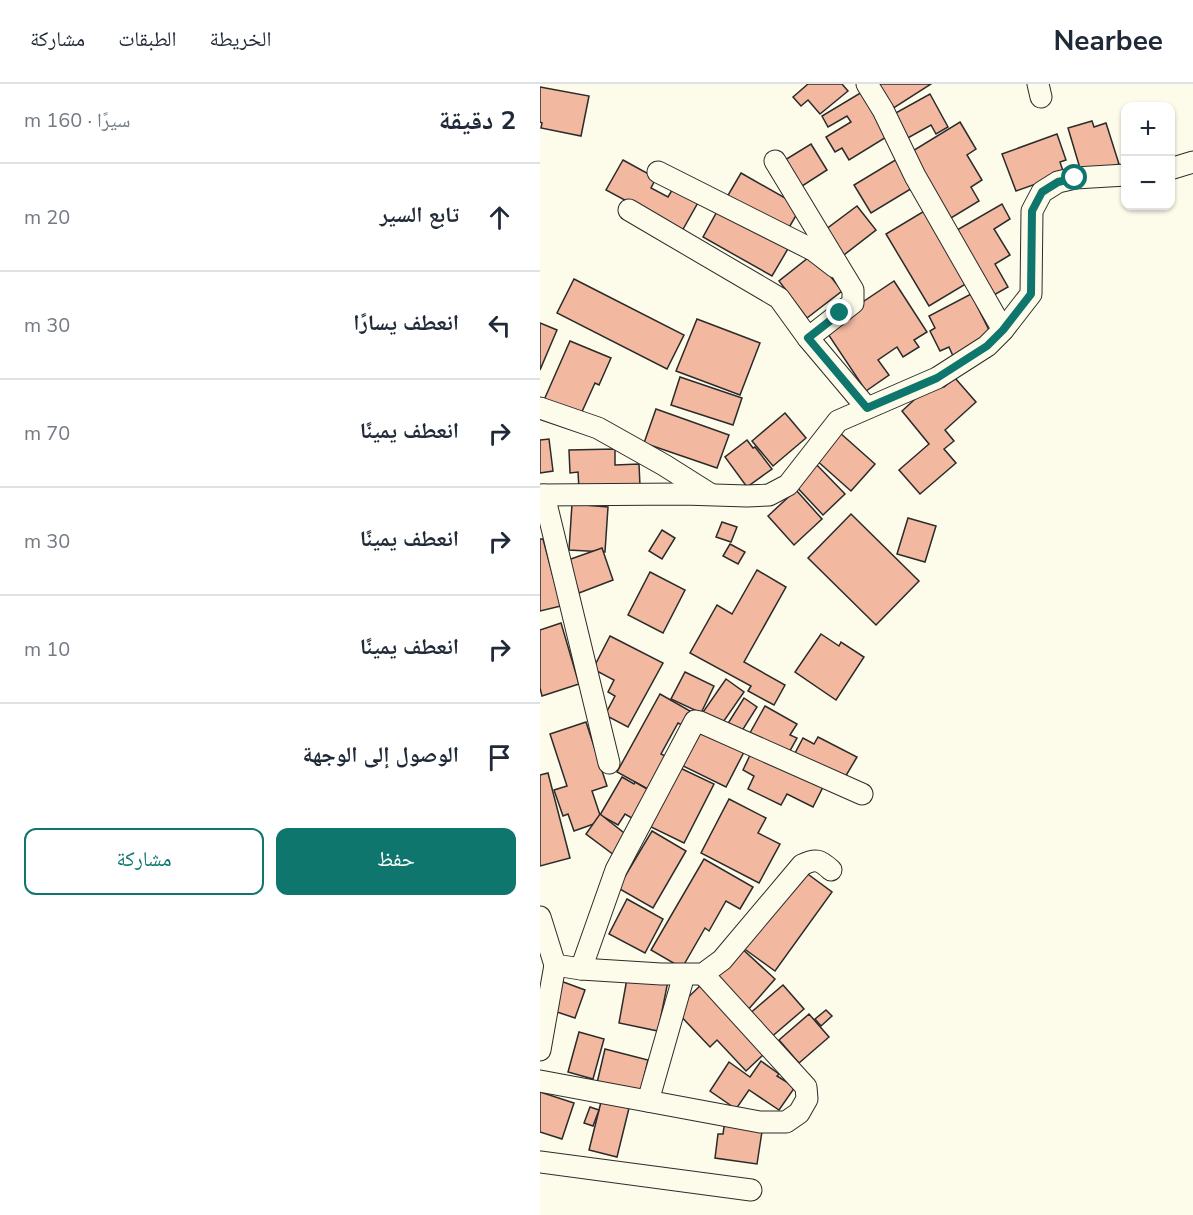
<!DOCTYPE html>
<html lang="ar">
<head>
<meta charset="utf-8">
<style>
  :root { --surface:#fff; --page:#f2f2f3; --text:#1f2937; --muted:#747a83; --line:#e0e1e3; --accent:#0f766e }
  body { margin:0; font-family:"Nunito Sans","Noto Naskh Arabic",sans-serif; background:var(--page); color:var(--text); direction:rtl }
  .controls { position:absolute; right:18px; top:18px; display:grid; overflow:hidden; border-radius:12px; box-shadow:0 2px 4px #0004 }
  .controls button { width:54px; height:54px; display:grid; place-items:center; padding:0; border:0; border-bottom:2px solid var(--line); background:var(--surface); color:var(--text); font:30px sans-serif }
  .stop { position:absolute; width:18px; height:18px; margin:-14px; border:4px solid #0f766e; border-radius:50%; background:#fff }
  .stop.end { background:#0f766e; border-color:#fff; box-shadow:0 2px 6px #0008 }
  .list { margin:0; padding:0; list-style:none }
  h2 { display:flex; justify-content:space-between; align-items:center; height:78px; margin:0; padding:0 24px; font-size:26px }
  h2 small { font-size:20px; font-weight:400; color:var(--muted) }
  .list li { display:grid; grid-template-columns:39px 1fr auto; gap:18px; align-items:center; box-sizing:border-box; height:108px; padding:0 24px; border-top:2px solid var(--line) }
  .list b { display:block; font-size:22px; white-space:nowrap }
  .list em { font-size:20px; font-style:normal; color:var(--muted) }
  .actions { display:flex; gap:12px; padding:18px 24px }
  .actions a { flex:1; padding:14px 0; border:2px solid var(--accent); border-radius:12px; text-align:center; font-size:21px; color:var(--accent) }
  .actions .main { background:var(--accent); color:#fff }
  .icon { flex:none; width:33px; height:33px; fill:none; stroke:currentColor; stroke-width:2; stroke-linecap:round; stroke-linejoin:round }
  .map { position:relative; flex:none; width:653px; height:1131px; overflow:hidden; direction:ltr }
  header { display:flex; align-items:center; gap:36px; box-sizing:border-box; height:84px; padding:0 30px; background:var(--surface); border-bottom:2px solid var(--line) }
  header strong { font-size:28px }
  nav { display:flex; gap:33px; margin-inline-start:auto; font-size:21px }
  main { display:flex }
  aside { flex:1; background:var(--surface) }
  .map>svg:first-child { display:block }
</style>
</head>
<body>
<header>
<strong>Nearbee</strong>
<nav><a>الخريطة</a><a>الطبقات</a><a>مشاركة</a></nav>
</header>
<main>
<div class="map">
<svg width="653" height="1131" viewBox="0 0 653 1131">
  <rect width="100%" height="100%" fill="#fdfbea"/>
  <g fill="#f2b8a0" stroke="#2b2b2b" stroke-width="1.5">
    <polygon points="268,0 302,0 308,7 280,30 268,16 261,22 253,13"/>
    <polygon points="337,0 391,0 352,25"/>
    <polygon points="0,3 49,12 41,52 1,44 2,39 0,38"/>
    <polygon points="322,8 348,52 309,76 302,64 295,68 286,53 311,38 307,32 288,43 282,32"/>
    <polygon points="390,10 408,43 396,50 391,41 366,55 352,31"/>
    <polygon points="552,37 554,43 566,39 579,80 542,91 528,44"/>
    <polygon points="420,38 436,65 427,71 442,96 431,103 439,117 411,134 371,68"/>
    <polygon points="517,50 526,76 520,78 524,90 476,107 462,70"/>
    <polygon points="271,60 287,86 256,106 240,79"/>
    <polygon points="357,75 374,103 331,129 314,101"/>
    <polygon points="83,76 116,94 111,104 128,113 135,101 160,115 142,147 66,106"/>
    <polygon points="201,89 261,123 247,147 187,113"/>
    <polygon points="462,120 470,135 454,145 470,171 455,180 468,203 454,211 417,146"/>
    <polygon points="317,122 336,146 300,174 281,149"/>
    <polygon points="179,124 249,163 232,192 163,153"/>
    <polygon points="386,126 429,198 389,222 346,150"/>
    <polygon points="273,170 302,207 267,234 239,197"/>
    <polygon points="34,195 144,251 127,285 17,229"/>
    <polygon points="354,197 387,248 374,256 379,263 363,273 357,263 338,276 349,291 326,307 284,244"/>
    <polygon points="431,210 452,252 413,272 409,263 400,267 390,247 395,244 389,232"/>
    <polygon points="157,235 220,259 200,311 136,287"/>
    <polygon points="0,239 17,246 0,286"/>
    <polygon points="30,257 71,274 59,301 55,299 40,332 4,316"/>
    <polygon points="140,293 202,314 193,341 131,321"/>
    <polygon points="415,294 436,318 405,346 414,357 404,365 416,379 380,410 359,386 389,360 362,327 397,295 404,303"/>
    <polygon points="116,325 189,351 177,384 104,359"/>
    <polygon points="245,329 266,354 233,382 212,357"/>
    <polygon points="299,348 335,380 311,407 275,375"/>
    <polygon points="9,355 13,387 0,389 0,356"/>
    <polygon points="207,356 213,364 215,363 232,385 207,403 185,373"/>
    <polygon points="75,365 75,381 99,380 100,402 39,405 38,388 30,389 29,366"/>
    <polygon points="274,378 305,410 283,431 253,399"/>
    <polygon points="256,406 282,435 254,461 228,432"/>
    <polygon points="32,420 68,423 65,468 29,466"/>
    <polygon points="311,430 379,497 336,541 268,474"/>
    <polygon points="368,434 396,442 385,478 357,470"/>
    <polygon points="182,438 197,443 191,458 176,453"/>
    <polygon points="122,446 135,454 122,475 109,467"/>
    <polygon points="0,455 3,455 21,522 0,527"/>
    <polygon points="190,460 205,468 198,480 183,472"/>
    <polygon points="62,464 73,496 39,509 28,476"/>
    <polygon points="217,486 246,503 204,578 245,601 234,621 208,607 211,602 150,569 177,521 192,530"/>
    <polygon points="110,488 145,506 123,549 88,531"/>
    <polygon points="21,539 39,600 2,612 0,604 0,546"/>
    <polygon points="281,550 299,562 301,558 324,573 296,616 255,588"/>
    <polygon points="70,552 123,579 88,643 65,631 75,612 68,608 74,596 53,585"/>
    <polygon points="145,588 174,602 161,629 131,615"/>
    <polygon points="186,595 204,608 179,644 161,631"/>
    <polygon points="120,610 150,627 142,641 138,639 121,670 133,676 115,709 77,688"/>
    <polygon points="204,614 217,623 200,650 187,641"/>
    <polygon points="225,622 257,640 250,651 257,654 247,672 206,656"/>
    <polygon points="46,638 67,702 52,707 62,737 34,747 28,730 23,732 14,706 27,702 10,650"/>
    <polygon points="153,643 204,668 186,703 135,678"/>
    <polygon points="278,653 317,673 304,695 253,673 263,654 274,660"/>
    <polygon points="211,669 283,703 273,723 247,710 241,721 208,705 214,692 203,686"/>
    <polygon points="138,683 174,700 144,759 109,742"/>
    <polygon points="8,689 30,774 0,782 0,691"/>
    <polygon points="82,693 94,700 95,698 114,709 97,737 85,730 78,741 60,731"/>
    <polygon points="189,715 226,734 218,749 240,760 219,799 161,769"/>
    <polygon points="60,730 88,752 74,771 46,750"/>
    <polygon points="112,747 146,767 113,824 78,804"/>
    <polygon points="164,775 213,803 200,825 186,817 169,847 165,844 142,884 111,866"/>
    <polygon points="265,788 292,808 235,887 199,861"/>
    <polygon points="87,815 123,835 105,869 69,850"/>
    <polygon points="198,861 235,895 207,927 169,893"/>
    <polygon points="88,889 128,897 118,947 79,939"/>
    <polygon points="18,896 45,906 35,934 8,925"/>
    <polygon points="165,897 225,969 206,987 177,956 170,963 135,926"/>
    <polygon points="243,901 264,925 229,955 208,931"/>
    <polygon points="286,926 292,932 281,942 275,935"/>
    <polygon points="269,930 289,953 259,979 239,956"/>
    <polygon points="39,948 64,955 53,995 28,988"/>
    <polygon points="65,965 108,976 100,1010 57,999"/>
    <polygon points="221,977 239,990 237,992 255,1003 239,1026 209,1006 196,1025 170,1007 189,978 210,993"/>
    <polygon points="0,1008 34,1019 22,1055 0,1048"/>
    <polygon points="62,1014 90,1020 77,1073 49,1066"/>
    <polygon points="50,1023 59,1026 53,1042 44,1039"/>
    <polygon points="185,1036 223,1041 217,1080 175,1074 178,1050 183,1050"/>
  </g>
  <g fill="none" stroke-linecap="round" stroke-linejoin="round">
    <defs>
      <g id="minor">
        <polyline points="327,0 343,26 375,92 463,246"/>
        <polyline points="498,0 501,13"/>
        <polyline points="235,77 313,206 313,219 268,254"/>
        <polyline points="630,85 653,78"/>
        <polyline points="118,88 273,166 295,183"/>
        <polyline points="89,126 239,214 268,254 327,324"/>
        <polyline points="0,324 58,344 124,381 170,410"/>
        <polyline points="0,411 143,410 207,412 229,411 248,401 298,337 397,294 447,262 463,246 491,210 492,127 502,108 518,98 535,94 586,91"/>
        <polyline points="4,411 69,679"/>
        <path d="M 0,833 L 15,881 L 41,885 L 121,890 L 163,890 L 182,876 L 262,781 C 276,774 280,776 291,786"/>
        <polyline points="41,885 76,786 155,637 160,638 322,710"/>
        <polyline points="0,966 15,881"/>
        <polyline points="0,997 220,1038 246,1038 259,1029 267,1015 266,1003 163,890"/>
        <polyline points="108,1017 144,891"/>
        <polyline points="0,1078 211,1106"/>
      </g>
    </defs>
    <use href="#minor" stroke="#2b2b2b" stroke-width="23"/>
    <use href="#minor" stroke="#fdfbea" stroke-width="21"/>
  </g>
  <g fill="none" stroke-linecap="round" stroke-linejoin="round">
    <polyline stroke="#0f766e" stroke-width="8" points="300,229 268,254 327,324 397,294 447,262 463,246 491,210 492,127 502,108 518,98 535,94"/>
  </g>
</svg>
<div class="controls">
<button>+</button>
<button>−</button>
</div>
<div class="stop" style="left:535px;top:94px"></div>
<div class="stop end" style="left:300px;top:229px"></div>
</div>
<aside>
<h2>2 دقيقة<small>سيرًا · 160 m</small></h2>
<ul class="list">
<li><svg class="icon" aria-label="ahead" viewBox="0 0 24 24"><path d="M12 20V5M6 11l6-6 6 6"/></svg><div><b>تابع السير</b></div><em>20 m</em></li>
<li><svg class="icon" aria-label="left" viewBox="0 0 24 24"><path d="M17 20v-9H6M10 6l-5 5 5 5"/></svg><div><b>انعطف يسارًا</b></div><em>30 m</em></li>
<li><svg class="icon" aria-label="right" viewBox="0 0 24 24"><path d="M7 20v-9h11M14 6l5 5-5 5"/></svg><div><b>انعطف يمينًا</b></div><em>70 m</em></li>
<li><svg class="icon" aria-label="right" viewBox="0 0 24 24"><path d="M7 20v-9h11M14 6l5 5-5 5"/></svg><div><b>انعطف يمينًا</b></div><em>30 m</em></li>
<li><svg class="icon" aria-label="right" viewBox="0 0 24 24"><path d="M7 20v-9h11M14 6l5 5-5 5"/></svg><div><b>انعطف يمينًا</b></div><em>10 m</em></li>
<li><svg class="icon" aria-label="arrive" viewBox="0 0 24 24"><path d="M6 21V4h12l-3 4 3 4H6"/></svg><div><b>الوصول إلى الوجهة</b></div></li>
</ul>
<div class="actions"><a class="main">حفظ</a><a>مشاركة</a></div>
</aside>
</main>
</body>
</html>
